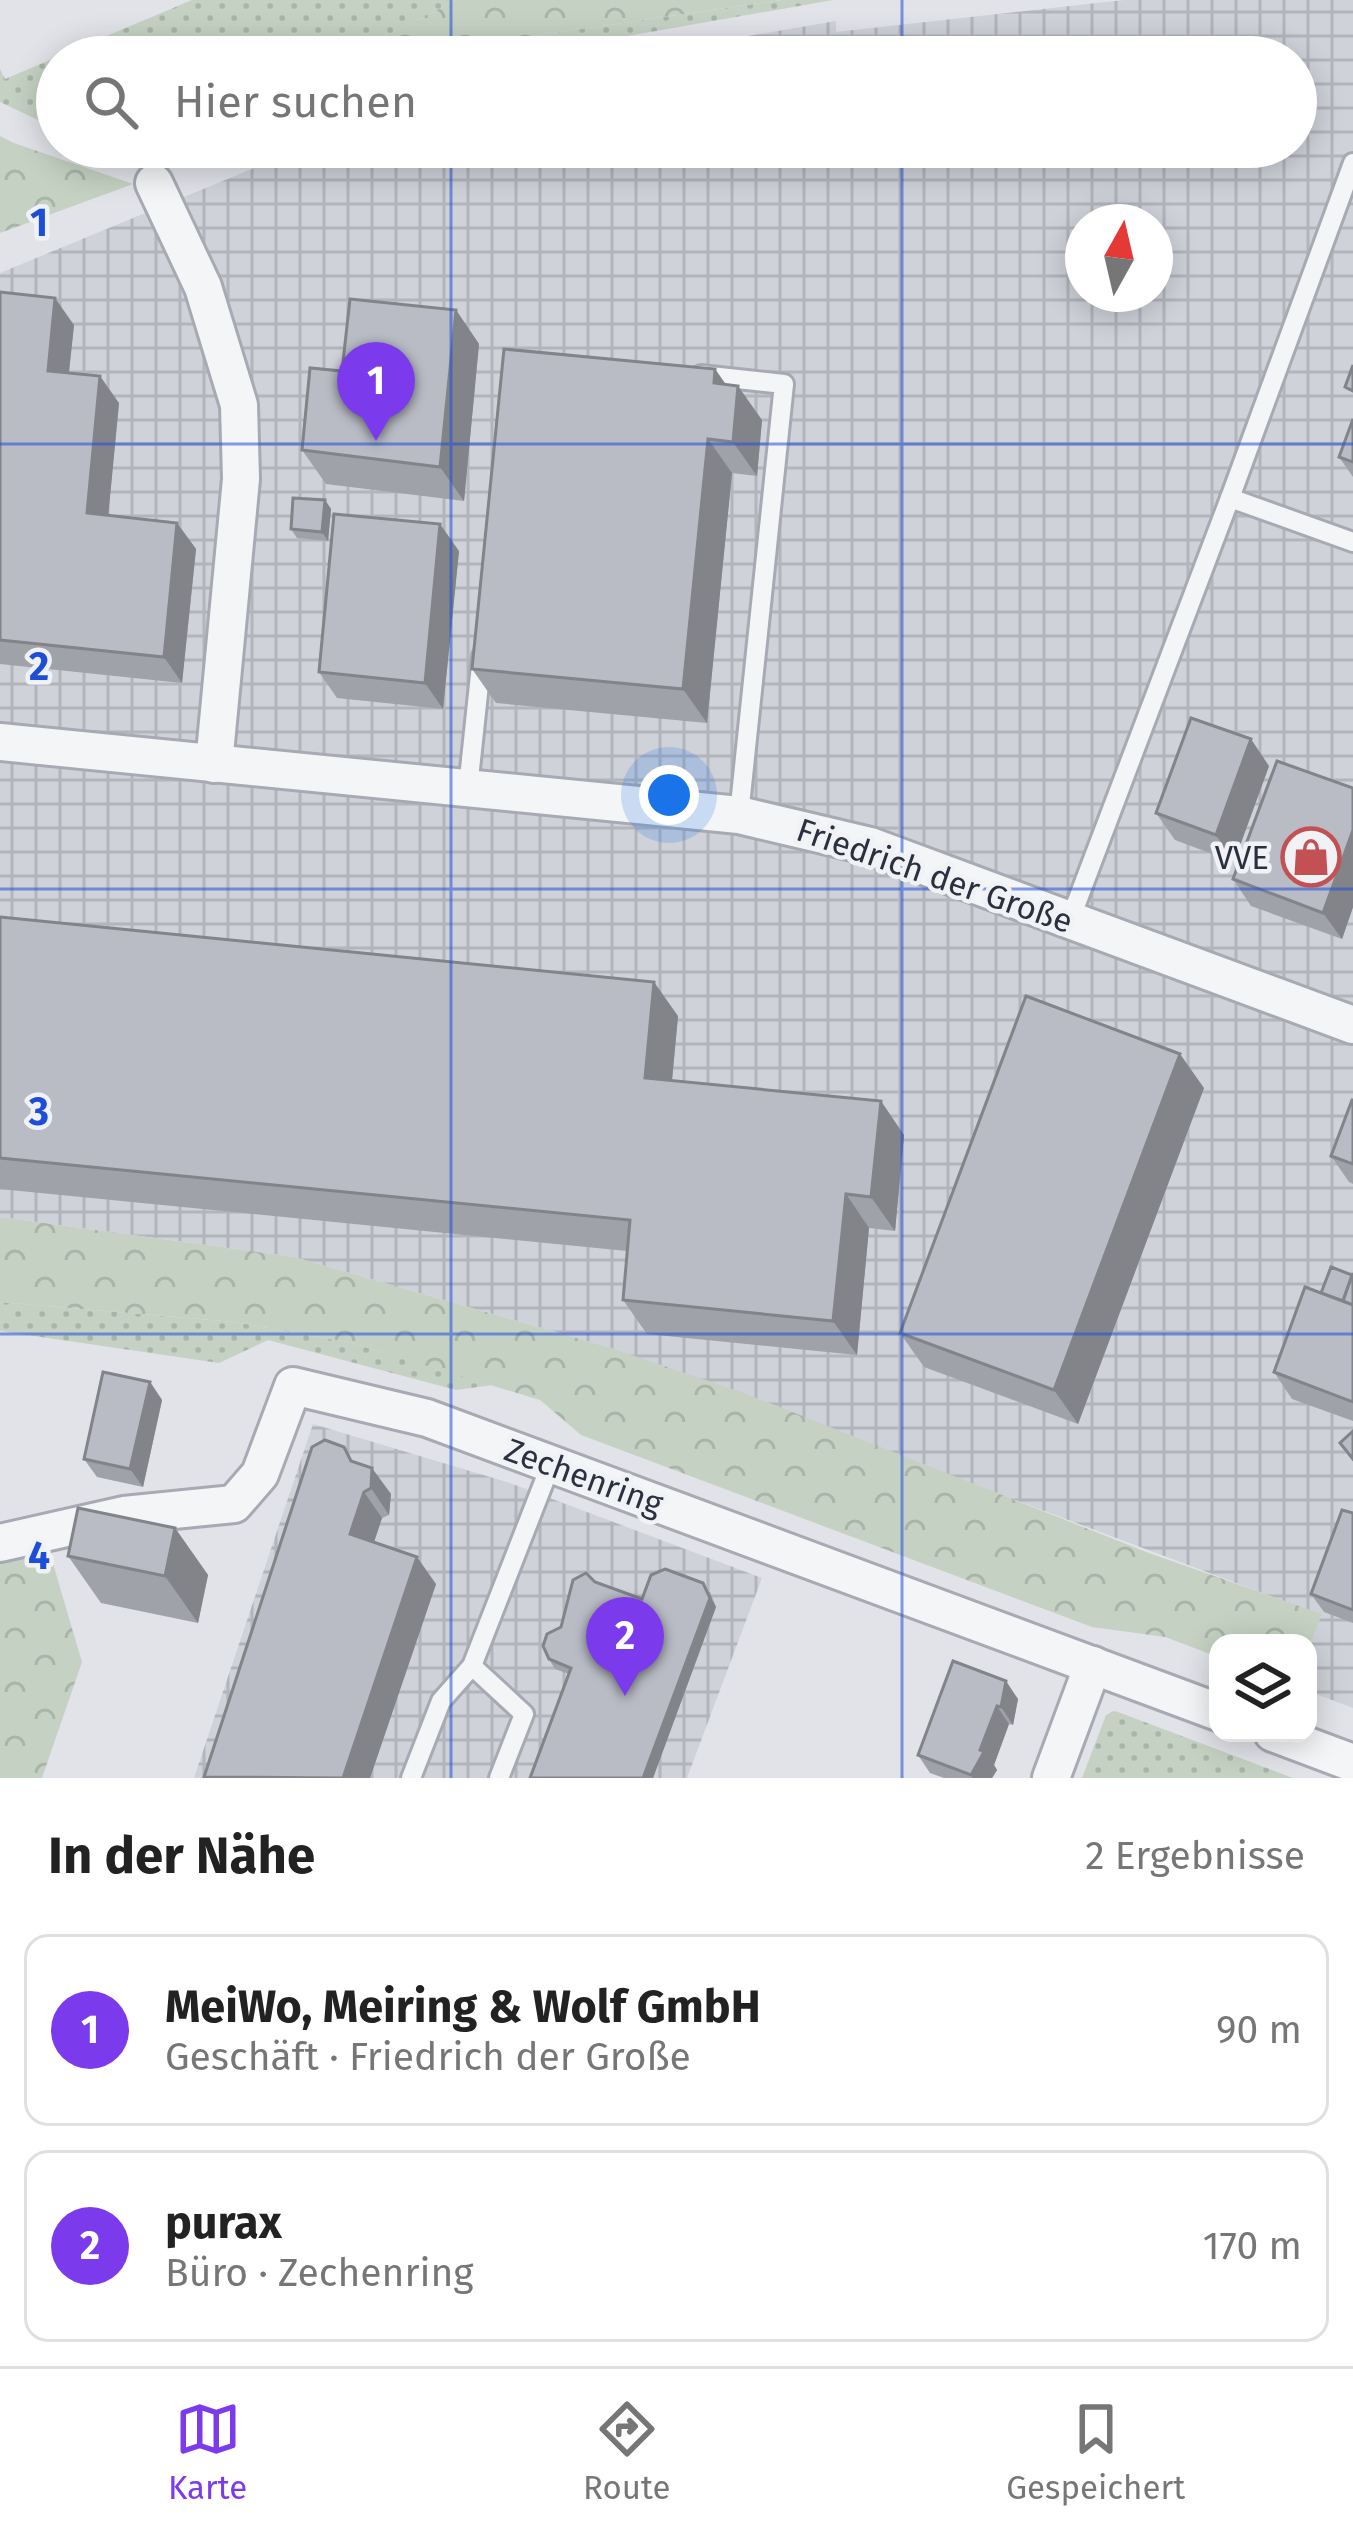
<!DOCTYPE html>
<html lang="de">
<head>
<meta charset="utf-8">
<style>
  :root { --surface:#fff; --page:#f6f6f6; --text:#222; --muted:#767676; --line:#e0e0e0; --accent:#7c3aed }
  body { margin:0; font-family:"Fira Sans",sans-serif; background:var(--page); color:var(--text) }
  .controls { position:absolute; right:36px; bottom:36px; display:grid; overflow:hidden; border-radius:24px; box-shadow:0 6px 30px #0003 }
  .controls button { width:108px; height:108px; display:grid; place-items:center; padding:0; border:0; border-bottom:3px solid var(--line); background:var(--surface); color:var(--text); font:60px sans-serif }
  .compass { position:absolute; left:1065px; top:204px; width:108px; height:108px; border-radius:50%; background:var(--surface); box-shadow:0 6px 30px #0003; rotate:8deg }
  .you { position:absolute; left:669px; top:795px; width:42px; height:42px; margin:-30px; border:9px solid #fff; border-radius:50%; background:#1a73e8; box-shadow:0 0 0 18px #1a73e833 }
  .badge { display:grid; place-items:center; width:78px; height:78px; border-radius:50%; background:var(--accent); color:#fff; font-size:39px; font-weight:700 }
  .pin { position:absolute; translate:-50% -99px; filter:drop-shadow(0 3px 6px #0008) }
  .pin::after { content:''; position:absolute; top:63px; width:42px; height:36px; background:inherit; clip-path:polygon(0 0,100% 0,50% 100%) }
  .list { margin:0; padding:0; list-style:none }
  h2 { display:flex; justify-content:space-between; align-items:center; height:156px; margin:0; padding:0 48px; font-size:51px }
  h2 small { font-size:39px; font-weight:400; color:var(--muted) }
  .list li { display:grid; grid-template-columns:78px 1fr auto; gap:36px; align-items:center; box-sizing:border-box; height:192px; margin:0 24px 24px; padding:0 24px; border:3px solid var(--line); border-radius:24px }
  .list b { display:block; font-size:45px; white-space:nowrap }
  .list p { margin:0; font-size:39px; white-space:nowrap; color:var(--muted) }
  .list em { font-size:39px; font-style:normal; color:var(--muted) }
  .icon { flex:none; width:66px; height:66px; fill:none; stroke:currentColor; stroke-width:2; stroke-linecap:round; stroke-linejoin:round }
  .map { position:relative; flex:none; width:1353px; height:1778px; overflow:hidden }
  .search { position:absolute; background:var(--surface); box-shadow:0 6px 30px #0003; left:36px; right:36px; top:36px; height:132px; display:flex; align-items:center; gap:30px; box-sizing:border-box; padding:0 42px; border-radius:66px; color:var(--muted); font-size:45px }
  .sheet { height:588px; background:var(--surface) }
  nav { display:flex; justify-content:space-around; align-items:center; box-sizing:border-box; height:168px; border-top:3px solid var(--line); background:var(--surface); font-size:33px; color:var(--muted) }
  nav a { display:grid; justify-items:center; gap:6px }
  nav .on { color:var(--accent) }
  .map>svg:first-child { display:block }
</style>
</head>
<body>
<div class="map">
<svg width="1353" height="1778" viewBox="0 0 1353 1778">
  <defs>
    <pattern id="industrial-grid" width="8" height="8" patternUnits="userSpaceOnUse" patternTransform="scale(3)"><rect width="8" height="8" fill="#d0d2da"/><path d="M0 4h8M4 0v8" fill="none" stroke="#b3b5bc"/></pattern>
    <pattern id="green-dots" width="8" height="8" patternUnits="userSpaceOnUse" patternTransform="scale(3)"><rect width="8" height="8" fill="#c5d2c3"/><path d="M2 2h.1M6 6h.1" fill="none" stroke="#a9b5a9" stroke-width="1.8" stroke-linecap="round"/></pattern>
    <pattern id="forest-crowns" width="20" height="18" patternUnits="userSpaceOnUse" patternTransform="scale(3)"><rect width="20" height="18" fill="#c5d2c3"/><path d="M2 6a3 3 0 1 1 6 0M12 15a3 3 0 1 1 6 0" fill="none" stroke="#a9b5a9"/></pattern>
  </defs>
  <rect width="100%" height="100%" fill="#e1e3e9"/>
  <g fill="url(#industrial-grid)" fill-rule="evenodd">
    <path d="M 1124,0 L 1353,0 L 1353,1708 L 1308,1691 L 1308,1651 L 1321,1615 L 608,1347 L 294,1257 L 0,1217 L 0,273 L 305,147 L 1296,147 L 1296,57 L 626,57 L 836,21 L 836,32 ZM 1083,222 L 1155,222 L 1155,294 L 1083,294 Z"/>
    <polygon points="313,1424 510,1483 762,1578 687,1778 194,1778"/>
  </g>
  <g fill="url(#green-dots)">
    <polygon points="192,0 457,0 345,57 57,57"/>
    <polygon points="781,0 833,0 508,57 455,57 512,39"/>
    <polygon points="57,57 57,129 0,102 0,69 5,79"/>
    <polygon points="118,147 224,147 171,168"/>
    <polygon points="0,1302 235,1322 352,1343 493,1385 456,1390 268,1340 219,1363 0,1331"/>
    <polygon points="1114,1711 1118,1712 1293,1778 1082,1778 1106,1715"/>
  </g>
  <g fill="url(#forest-crowns)">
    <polygon points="457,0 781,0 512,39 455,57 345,57"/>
    <polygon points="0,136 14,143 133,184 0,233"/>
    <polygon points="0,1217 294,1257 608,1347 744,1393 1149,1553 1322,1614 1308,1651 1308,1643 1218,1643 1218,1657 1165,1637 1092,1627 581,1435 540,1400 352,1343 235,1322 0,1302"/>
    <polygon points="49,1550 82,1662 42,1778 0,1778 0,1561"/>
  </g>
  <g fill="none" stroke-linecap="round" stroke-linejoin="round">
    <defs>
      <g id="service">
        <polyline points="701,375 784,384 739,815"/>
        <polyline points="1230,498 1353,163"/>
        <polyline points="468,788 482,656"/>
        <polyline points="1070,920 1230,498 1353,542"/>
        <polyline points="472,1666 524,1714 499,1778"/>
        <polyline points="411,1778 441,1701 472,1666 551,1464"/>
      </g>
      <g id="minor">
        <polyline points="154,183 203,287 239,405 241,479 214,764"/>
        <polyline points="0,742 739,815 870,846 1353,1025"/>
        <polyline points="0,1543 124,1515 234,1504 260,1474 293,1386 427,1418 1218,1712"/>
        <polyline points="1273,1733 1353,1763"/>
        <polyline points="1051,1778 1093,1665"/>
      </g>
    </defs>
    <use href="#service" stroke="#a7aab3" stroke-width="24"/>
    <use href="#minor" stroke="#a7aab3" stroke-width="42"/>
    <use href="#service" stroke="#f4f5f7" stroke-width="18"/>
    <use href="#minor" stroke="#f4f5f7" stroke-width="36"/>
  </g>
  <g fill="#9fa2a9">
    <polygon points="0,292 74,325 69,373 119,403 108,515 177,523 196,549 182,683 0,664"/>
    <polygon points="456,310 479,344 464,501 326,484 302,450 342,371"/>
    <polygon points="715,369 725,384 762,420 757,476 732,473 707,723 496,703 472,669"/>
    <polygon points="1353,419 1353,477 1339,457"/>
    <polygon points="325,500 331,509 328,541 297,538 291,529"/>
    <polygon points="459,551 443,709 337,698 319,672"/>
    <polygon points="1269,766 1234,862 1175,840 1156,813"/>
    <polygon points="1353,788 1353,907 1342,939 1251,906 1233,879"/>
    <polygon points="0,917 678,1016 672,1080 904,1135 895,1231 869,1228 857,1355 647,1334 623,1300 627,1251 0,1189"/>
    <polygon points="1204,1088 1078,1424 924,1367 900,1333"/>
    <polygon points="1353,1100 1353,1184 1349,1182 1331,1156"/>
    <polygon points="1353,1273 1353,1421 1292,1399 1274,1372 1321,1293"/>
    <polygon points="150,1382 162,1400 143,1487 97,1477 84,1459"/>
    <polygon points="354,1462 391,1494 389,1515 382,1518 374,1542 436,1584 370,1778"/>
    <polygon points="1353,1513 1353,1623 1324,1612 1311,1594"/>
    <polygon points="175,1528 208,1575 198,1623 101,1603 68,1556"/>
    <polygon points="595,1582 642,1599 710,1592 716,1607 653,1778 530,1778 569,1674 555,1669 549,1659 561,1627"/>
    <polygon points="953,1661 1018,1699 1013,1725 1009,1724 994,1765 997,1770 992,1778 944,1778 930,1773 918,1755"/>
  </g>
  <g fill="#82848a">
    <polygon points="55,298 74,325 66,398 48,371"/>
    <polygon points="456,310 479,344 464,501 440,467"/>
    <polygon points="715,369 737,400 738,386 762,420 757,476 733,442 714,383"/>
    <polygon points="100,376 119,403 106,539 87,513"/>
    <polygon points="708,439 732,473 707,723 683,689"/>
    <polygon points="325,500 331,509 328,541 322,532"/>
    <polygon points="177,523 196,549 182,683 164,657"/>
    <polygon points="440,524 459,551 443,709 425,683"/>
    <polygon points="1251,739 1269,766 1234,862 1216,835"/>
    <polygon points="1353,830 1353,907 1342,939 1323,913"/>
    <polygon points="654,982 678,1016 669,1112 645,1078"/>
    <polygon points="1180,1054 1204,1088 1078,1424 1054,1390"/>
    <polygon points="881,1101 904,1135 895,1231 871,1197"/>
    <polygon points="846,1194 869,1228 857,1355 833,1321"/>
    <polygon points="150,1382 162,1400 143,1487 130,1469"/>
    <polygon points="372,1468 391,1494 389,1515 371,1488"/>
    <polygon points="364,1492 382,1518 368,1560 350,1534"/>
    <polygon points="175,1528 208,1575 198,1623 165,1576"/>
    <polygon points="417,1557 436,1584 370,1778 343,1778"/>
    <polygon points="703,1583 716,1607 653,1778 643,1778"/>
    <polygon points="1006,1681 1018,1699 1013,1725 1001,1707"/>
    <polygon points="997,1706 1009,1724 994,1765 997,1770 992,1778 973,1778 971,1775"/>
  </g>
  <g fill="#b9bcc5" stroke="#82848a" stroke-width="3">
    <polygon points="0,292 55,298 48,371 100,376 87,513 177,523 164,657 0,640"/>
    <polygon points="350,299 456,310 440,467 302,450 310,368 342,371"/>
    <polygon points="504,349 715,369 714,383 738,386 733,442 708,439 683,689 472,669"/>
    <polygon points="1353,365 1353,391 1345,387"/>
    <polygon points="1353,419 1353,462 1339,457"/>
    <polygon points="293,498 325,500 322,532 291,529"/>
    <polygon points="334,514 440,524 425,683 319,672"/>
    <polygon points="1191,718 1251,739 1216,835 1156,813"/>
    <polygon points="1277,761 1353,788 1353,830 1323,913 1233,879"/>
    <polygon points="0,917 654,982 645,1078 881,1101 871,1197 846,1194 833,1321 623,1300 630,1220 0,1158"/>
    <polygon points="1026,996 1180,1054 1054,1390 900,1333"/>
    <polygon points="1352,1100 1353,1100 1353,1164 1331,1156"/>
    <polygon points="1331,1267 1352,1275 1343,1301 1321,1293"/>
    <polygon points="1353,1273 1353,1305 1343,1301"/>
    <polygon points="1305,1287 1353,1305 1353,1402 1274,1372"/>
    <polygon points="103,1372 150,1382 130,1469 84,1459"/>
    <polygon points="1353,1431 1353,1459 1340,1443"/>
    <polygon points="325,1440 344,1447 351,1461 372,1468 371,1488 364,1492 350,1534 417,1557 343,1778 204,1777 312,1447"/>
    <polygon points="78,1508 175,1528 165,1576 68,1556"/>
    <polygon points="1342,1510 1353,1513 1353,1610 1311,1594"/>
    <polygon points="665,1569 703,1583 710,1598 643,1778 530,1778 571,1668 549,1659 543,1646 547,1634 561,1627 573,1580 586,1573 595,1582 642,1599 651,1575"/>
    <polygon points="953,1661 1006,1681 1001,1707 997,1706 980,1750 984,1752 971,1775 918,1755"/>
  </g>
  <path fill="none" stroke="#1d4ed8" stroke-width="3" stroke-opacity="0.55" d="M 451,0 L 451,57M 902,0 L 902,57M 451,147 L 451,1778M 902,147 L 902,1778M 0,444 L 1353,444M 0,889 L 1353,889M 0,1334 L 1353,1334"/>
  <defs>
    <symbol id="shop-ring" viewBox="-11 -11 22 22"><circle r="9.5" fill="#f1f2f6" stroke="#c35153" stroke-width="1.5"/><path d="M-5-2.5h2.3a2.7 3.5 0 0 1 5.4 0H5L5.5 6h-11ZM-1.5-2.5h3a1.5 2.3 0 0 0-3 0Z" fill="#c35153"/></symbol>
  </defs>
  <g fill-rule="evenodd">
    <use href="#shop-ring" x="1278" y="824" width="66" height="66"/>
  </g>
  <g text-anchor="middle" stroke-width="9" stroke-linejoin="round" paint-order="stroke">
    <g font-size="33" fill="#2b303f" stroke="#f1f2f6" text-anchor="end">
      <text x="1269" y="869">VVE</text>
    </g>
    <g font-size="33" fill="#2b303f" stroke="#f1f2f6">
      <text transform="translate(935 875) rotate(19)" y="12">Friedrich der Große</text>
      <text transform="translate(584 1476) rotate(20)" y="12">Zechenring</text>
    </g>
  </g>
  <g font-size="39" text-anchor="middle" font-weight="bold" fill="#1d4ed8" stroke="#f1f2f6" stroke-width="9" stroke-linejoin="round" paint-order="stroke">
    <text x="39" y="236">1</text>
    <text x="39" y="680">2</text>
    <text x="39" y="1125">3</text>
    <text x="39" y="1569">4</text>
  </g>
</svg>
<div class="controls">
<button><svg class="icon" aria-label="layers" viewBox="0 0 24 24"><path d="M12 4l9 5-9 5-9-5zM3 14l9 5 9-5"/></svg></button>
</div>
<svg class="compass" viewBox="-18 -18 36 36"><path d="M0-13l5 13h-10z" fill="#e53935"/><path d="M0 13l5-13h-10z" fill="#767676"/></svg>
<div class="you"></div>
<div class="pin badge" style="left:376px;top:441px">1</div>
<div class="pin badge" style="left:625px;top:1696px">2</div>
<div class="search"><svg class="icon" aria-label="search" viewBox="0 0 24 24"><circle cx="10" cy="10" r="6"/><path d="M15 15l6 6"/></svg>Hier suchen</div>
</div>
<section class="sheet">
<h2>In der Nähe<small>2 Ergebnisse</small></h2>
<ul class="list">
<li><span class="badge">1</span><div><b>MeiWo, Meiring &amp; Wolf GmbH</b><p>Geschäft · Friedrich der Große</p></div><em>90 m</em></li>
<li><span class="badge">2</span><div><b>purax</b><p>Büro · Zechenring</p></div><em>170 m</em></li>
</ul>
</section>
<nav>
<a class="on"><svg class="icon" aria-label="map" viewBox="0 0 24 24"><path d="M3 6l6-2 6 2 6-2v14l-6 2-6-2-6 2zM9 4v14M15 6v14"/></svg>Karte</a>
<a><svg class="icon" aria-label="directions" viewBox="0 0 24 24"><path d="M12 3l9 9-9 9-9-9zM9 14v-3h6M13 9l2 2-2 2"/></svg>Route</a>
<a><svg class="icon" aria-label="saved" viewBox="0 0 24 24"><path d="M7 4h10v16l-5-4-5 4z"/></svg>Gespeichert</a>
</nav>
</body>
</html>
